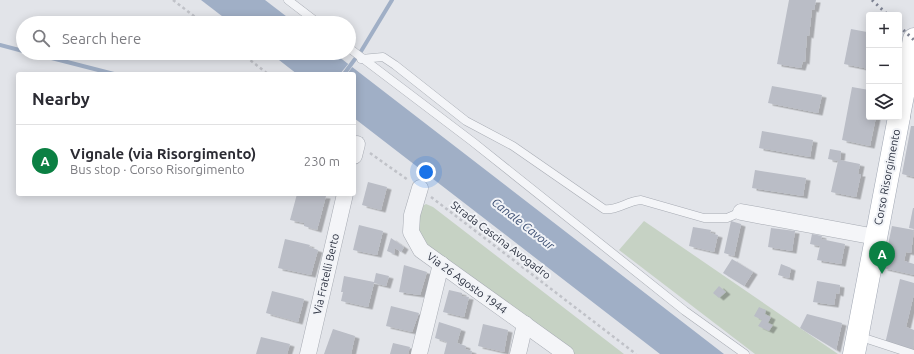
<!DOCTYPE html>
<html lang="en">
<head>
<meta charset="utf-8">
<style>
  :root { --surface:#fff; --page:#f7f7f7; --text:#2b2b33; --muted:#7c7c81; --line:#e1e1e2; --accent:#0b8043 }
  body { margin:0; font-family:Ubuntu,sans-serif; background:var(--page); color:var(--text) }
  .controls { position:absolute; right:12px; top:12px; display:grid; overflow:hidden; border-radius:4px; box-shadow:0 2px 10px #0003 }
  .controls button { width:36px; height:36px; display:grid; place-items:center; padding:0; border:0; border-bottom:1px solid var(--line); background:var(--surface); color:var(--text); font:20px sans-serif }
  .you { position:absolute; left:426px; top:172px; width:14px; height:14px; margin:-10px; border:3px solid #fff; border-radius:50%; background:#1a73e8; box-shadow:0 0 0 6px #1a73e833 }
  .badge { display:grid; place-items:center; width:26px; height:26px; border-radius:50%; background:var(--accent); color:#fff; font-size:13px; font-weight:700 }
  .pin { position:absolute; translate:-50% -33px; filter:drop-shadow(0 1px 2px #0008) }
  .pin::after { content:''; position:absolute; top:21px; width:14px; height:12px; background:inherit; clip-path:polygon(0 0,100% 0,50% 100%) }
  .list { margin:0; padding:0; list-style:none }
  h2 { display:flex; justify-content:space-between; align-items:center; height:52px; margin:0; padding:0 16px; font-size:17px }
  h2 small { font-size:13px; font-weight:400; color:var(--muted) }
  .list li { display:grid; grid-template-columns:26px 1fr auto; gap:12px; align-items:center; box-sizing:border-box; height:72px; padding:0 16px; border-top:1px solid var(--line) }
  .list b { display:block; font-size:15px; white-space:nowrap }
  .list p { margin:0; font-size:13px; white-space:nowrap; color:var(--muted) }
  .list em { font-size:13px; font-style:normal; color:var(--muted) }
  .icon { flex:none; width:22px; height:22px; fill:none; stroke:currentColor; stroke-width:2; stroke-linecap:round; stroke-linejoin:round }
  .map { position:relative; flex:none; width:914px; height:354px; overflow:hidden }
  .search { position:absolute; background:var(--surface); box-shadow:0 2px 10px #0003; left:16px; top:16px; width:340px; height:44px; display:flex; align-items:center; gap:10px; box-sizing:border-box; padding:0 14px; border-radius:22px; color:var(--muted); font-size:15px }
  .panel { position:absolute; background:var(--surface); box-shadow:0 2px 10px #0003; left:16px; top:72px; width:340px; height:124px; border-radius:4px }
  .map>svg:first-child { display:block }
</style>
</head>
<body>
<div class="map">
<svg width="914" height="354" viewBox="0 0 914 354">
  <defs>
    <filter id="shadow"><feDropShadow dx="4.5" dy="2.5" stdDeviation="0" flood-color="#0004"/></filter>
  </defs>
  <rect width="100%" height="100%" fill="#e2e4e9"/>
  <g fill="#c6d2c4">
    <polygon points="426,204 433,207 624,354 574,354 471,276 450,266 419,238 419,208"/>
    <polygon points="644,221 838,354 755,354 619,250"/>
  </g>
  <g fill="#a0afc6">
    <polygon points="201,0 265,0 295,23 231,23"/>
    <polygon points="270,53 334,53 724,354 660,354 354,118 354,74 297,74"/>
  </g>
  <polygon fill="#e2e4e9" points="349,63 353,66 347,74 340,74"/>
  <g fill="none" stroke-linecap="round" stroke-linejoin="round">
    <g stroke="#a0afc6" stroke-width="4">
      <polyline points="0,45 23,51"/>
      <polyline points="32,53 114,74"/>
      <polyline points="360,53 392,0"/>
      <polyline points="344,74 355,59"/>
    </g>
  </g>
  <g fill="#babdc6" filter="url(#shadow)">
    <polygon points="789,0 816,0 814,10 812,9 809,36 807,35 805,62 803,61 801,68 777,64"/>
    <polygon points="851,29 867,32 865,38 869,39 869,69 844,64"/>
    <polygon points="772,86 822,95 818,113 768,103"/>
    <polygon points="852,87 869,90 869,117 876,117 870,146 842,140"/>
    <polygon points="911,126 914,126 914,177 902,174"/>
    <polygon points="762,131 813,140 810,157 759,148"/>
    <polygon points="830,149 841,151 840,160 860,164 858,174 861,174 856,197 831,192 838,161 828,159"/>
    <polygon points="755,170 806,178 803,196 752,188"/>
    <polygon points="368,182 387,187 381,210 362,205"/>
    <polygon points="297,194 326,196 317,230 304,226 304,223 290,220"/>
    <polygon points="913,208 914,208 914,229 909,228"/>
    <polygon points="731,221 741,224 734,256 724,253"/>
    <polygon points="359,225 383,231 377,255 353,250"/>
    <polygon points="892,226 914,230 911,253 906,252 904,261 914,264 914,275 883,268"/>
    <polygon points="693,227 711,230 710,233 718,235 714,252 689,246"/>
    <polygon points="771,228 795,231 792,251 768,247"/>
    <polygon points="812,234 822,236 821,239 845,244 841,264 817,260 820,246 810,244"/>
    <polygon points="391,238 404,247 401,252 395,248 394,254 387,251"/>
    <polygon points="285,239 310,245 309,247 318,250 311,275 278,268"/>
    <polygon points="732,259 753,272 744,286 723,273"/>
    <polygon points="781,264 791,268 789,278 778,275"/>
    <polygon points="404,265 427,272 420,295 399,292"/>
    <polygon points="376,273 389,276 386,286 374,283 368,307 341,301 343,292 341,292 344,276 374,282"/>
    <polygon points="900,279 914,283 914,294 906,327 914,330 913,351 885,344"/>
    <polygon points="817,281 840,285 839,294 836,293 834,305 813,302"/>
    <polygon points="719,286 726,292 719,298 713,293"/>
    <polygon points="449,290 462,293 462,296 469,297 464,317 443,312"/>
    <polygon points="272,291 304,299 298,322 266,313"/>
    <polygon points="391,306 419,313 412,332 386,326"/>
    <polygon points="759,307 766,310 765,314 771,317 768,323 773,325 769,331 758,326 762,320 754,316"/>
    <polygon points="807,314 842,323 836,350 800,328"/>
    <polygon points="439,322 461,329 457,343 466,346 465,349 472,351 471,354 444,354 447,342 435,338"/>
    <polygon points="483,324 508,330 504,352 478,346"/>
    <polygon points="333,329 355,336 351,354 324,354"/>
    <polygon points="261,337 290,344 287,354 256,354"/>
    <polygon points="393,343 410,347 408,354 390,354"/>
  </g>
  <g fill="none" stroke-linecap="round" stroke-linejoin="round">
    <defs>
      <g id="service">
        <polyline points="288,0 318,23"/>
        <polyline points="349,48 473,142 685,311 745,354"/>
        <path d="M 361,59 L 383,57 L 395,65 L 466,121 L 513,146 L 604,209 C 617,211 627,201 641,200 L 704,218 L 727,218 L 741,212"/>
        <polyline points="858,336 913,354"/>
      </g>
      <g id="minor">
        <polyline points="354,156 357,144"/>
        <polyline points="420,188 412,215 411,232 421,250 566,354"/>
        <polyline points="741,212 876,237"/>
        <polyline points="308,354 345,194"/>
        <polyline points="419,354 441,264"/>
        <polyline points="518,354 525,324"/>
      </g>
      <g id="primary">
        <polyline points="899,116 914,39"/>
        <polyline points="854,354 899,117"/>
      </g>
    </defs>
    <use href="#service" stroke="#a7abb3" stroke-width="9"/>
    <use href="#minor" stroke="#a7abb3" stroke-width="17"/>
    <use href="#primary" stroke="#a2a8b4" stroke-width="23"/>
    <g stroke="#c0c2c8" stroke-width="2.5" stroke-dasharray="3 3" stroke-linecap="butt">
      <polyline points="173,0 203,23"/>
      <polyline points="241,53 268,74"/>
      <polyline points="370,153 408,180"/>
      <polyline points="431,197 636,354"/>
    </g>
    <use href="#service" stroke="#f4f5f8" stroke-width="8"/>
    <use href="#minor" stroke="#f4f5f8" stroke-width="16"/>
    <use href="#primary" stroke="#fff" stroke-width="22"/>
    <g stroke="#7d8292" stroke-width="3" stroke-dasharray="2 4" stroke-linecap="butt">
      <polyline points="872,0 888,15"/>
      <polyline points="899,26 914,40"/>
    </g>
  </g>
  <g text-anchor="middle" stroke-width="4" stroke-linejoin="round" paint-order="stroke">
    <g font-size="11" fill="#2b3140" stroke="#f1f3f7">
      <text transform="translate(887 177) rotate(-79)" y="4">Corso Risorgimento</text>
      <text transform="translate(501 240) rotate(37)" y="4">Strada Cascina Avogadro</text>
      <text transform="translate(326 274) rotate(-77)" y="4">Via Fratelli Berto</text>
      <text transform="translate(467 283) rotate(36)" y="4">Via 26 Agosto 1944</text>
    </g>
    <g font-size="12" font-style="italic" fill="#394c70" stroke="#f1f3f7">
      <text transform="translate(523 224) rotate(38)" y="4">Canale Cavour</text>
    </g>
  </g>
</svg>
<div class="controls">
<button>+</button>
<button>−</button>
<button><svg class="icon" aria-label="layers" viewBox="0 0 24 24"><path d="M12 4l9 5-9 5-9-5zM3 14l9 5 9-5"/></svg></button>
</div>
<div class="you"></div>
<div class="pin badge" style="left:882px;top:274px">A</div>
<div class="search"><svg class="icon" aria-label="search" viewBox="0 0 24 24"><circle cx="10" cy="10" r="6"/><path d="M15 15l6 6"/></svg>Search here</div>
<section class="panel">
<h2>Nearby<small></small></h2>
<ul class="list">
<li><span class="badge">A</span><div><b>Vignale (via Risorgimento)</b><p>Bus stop · Corso Risorgimento</p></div><em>230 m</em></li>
</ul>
</section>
</div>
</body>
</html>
